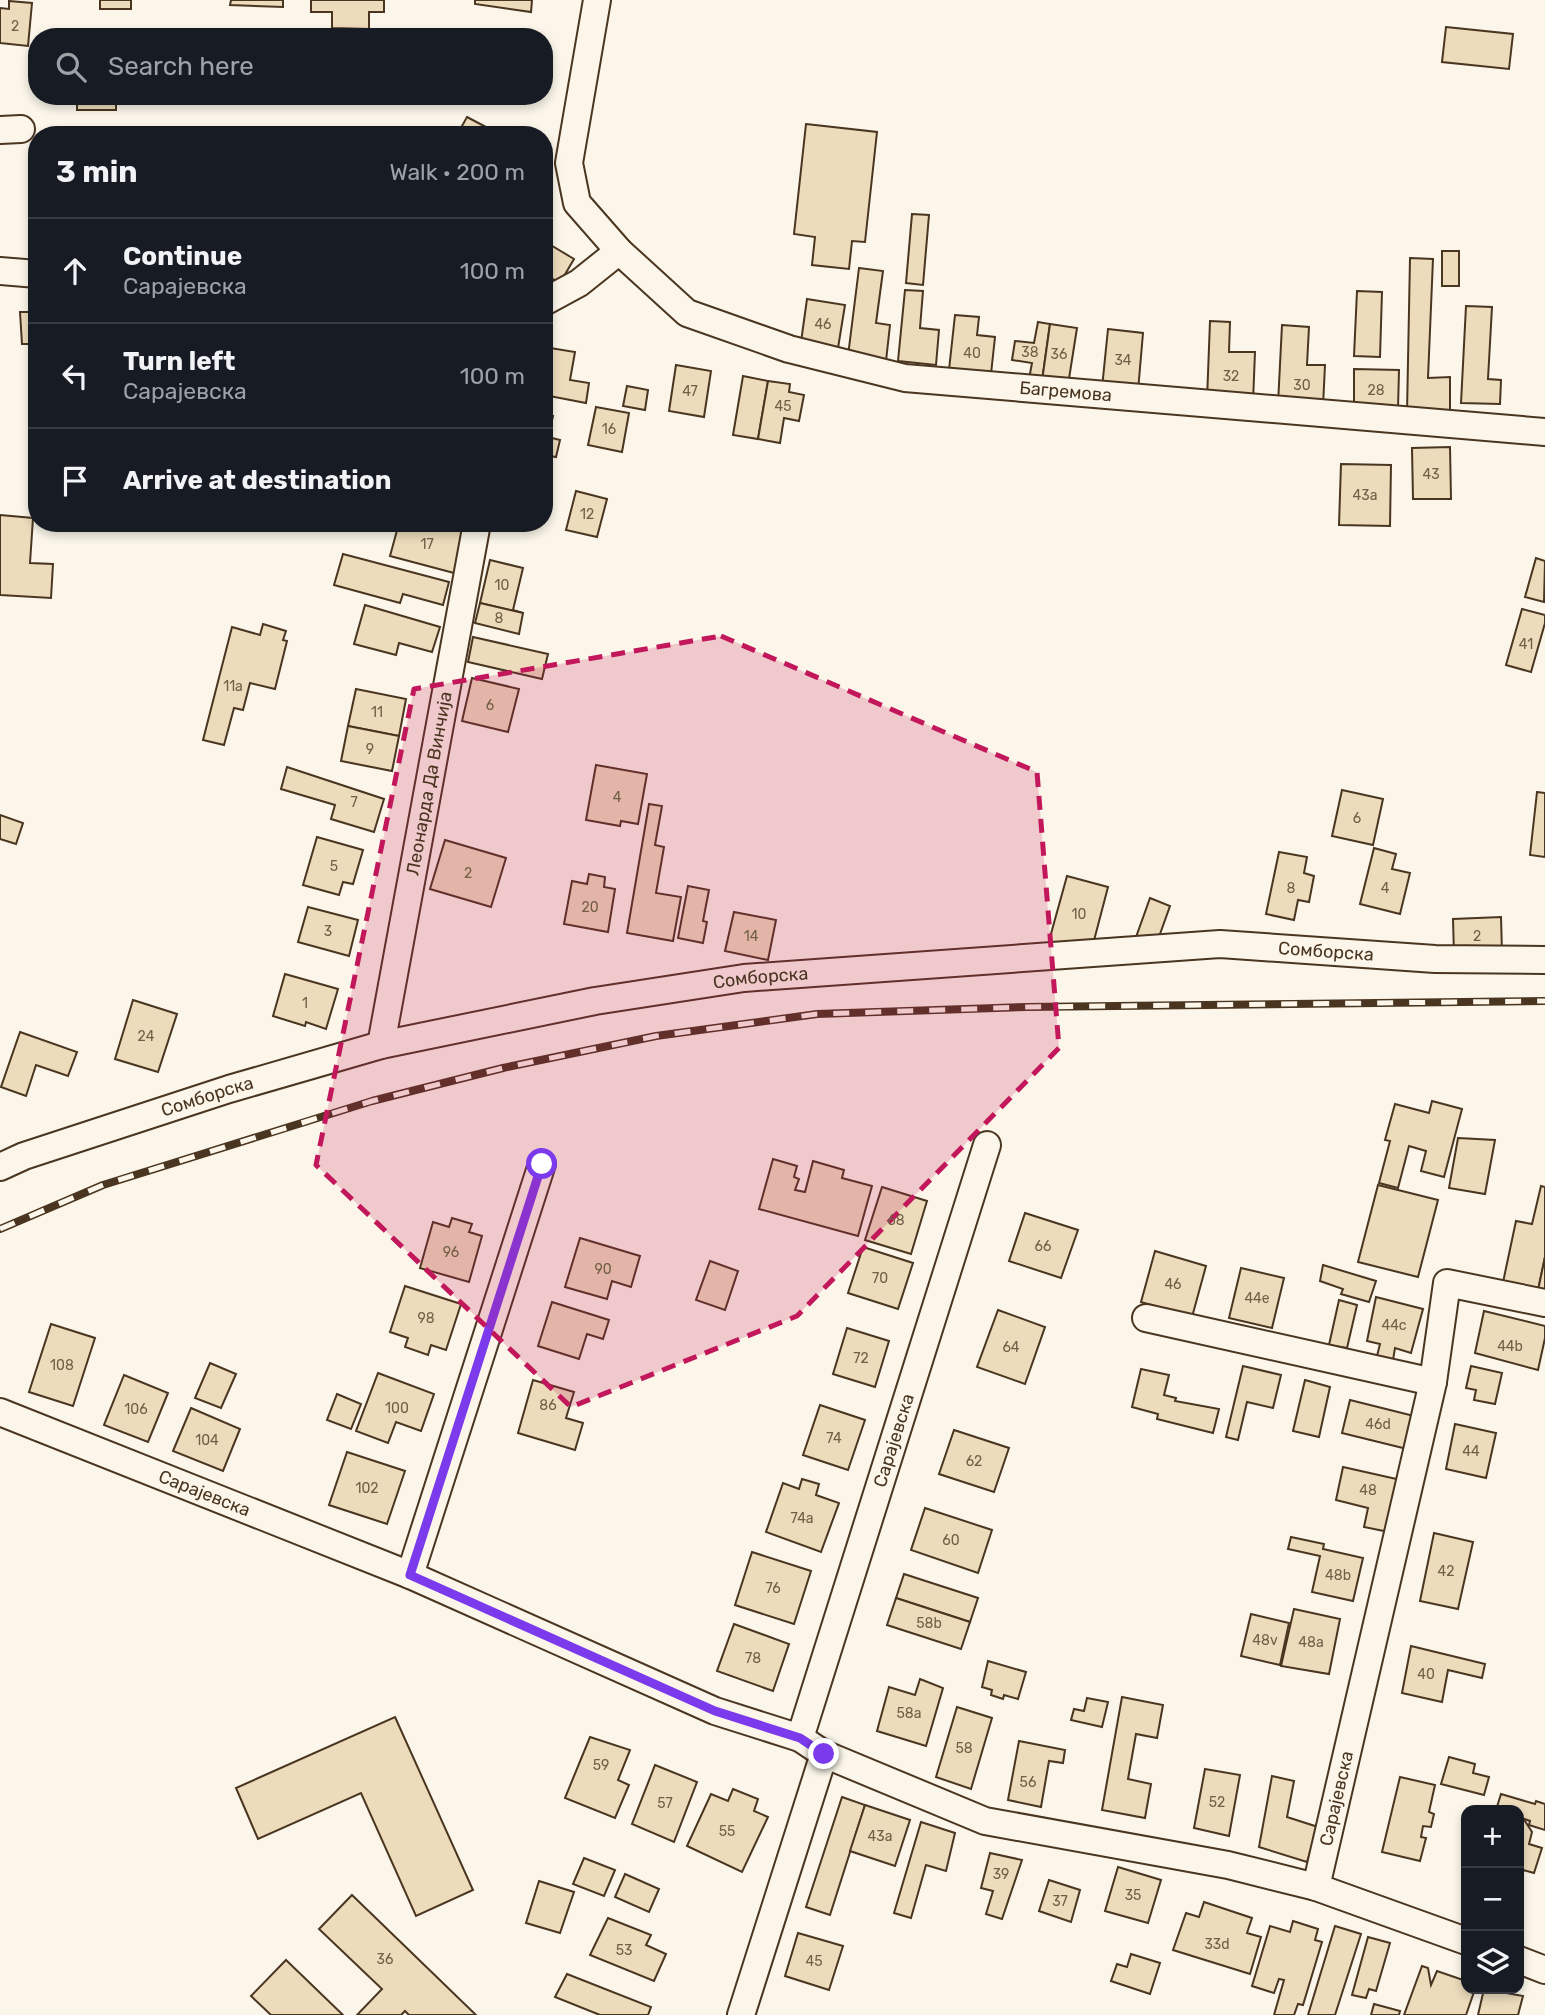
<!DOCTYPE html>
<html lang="en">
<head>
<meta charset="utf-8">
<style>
  :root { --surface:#171b24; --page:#242831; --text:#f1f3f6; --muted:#9ea1a6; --line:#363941 }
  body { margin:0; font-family:Rubik,sans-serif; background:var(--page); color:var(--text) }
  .controls { position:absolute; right:21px; bottom:21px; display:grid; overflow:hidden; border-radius:14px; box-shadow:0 4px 10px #0003 }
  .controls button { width:63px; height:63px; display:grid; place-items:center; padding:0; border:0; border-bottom:2px solid var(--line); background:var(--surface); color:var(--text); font:35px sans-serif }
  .stop { position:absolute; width:21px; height:21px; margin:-16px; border:5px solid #7c3aed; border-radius:50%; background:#fff }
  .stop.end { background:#7c3aed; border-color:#fff; box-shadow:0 2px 7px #0008 }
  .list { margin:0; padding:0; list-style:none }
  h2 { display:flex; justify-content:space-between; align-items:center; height:91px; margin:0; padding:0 28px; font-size:30px }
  h2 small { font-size:23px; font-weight:400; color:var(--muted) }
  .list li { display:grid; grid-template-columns:46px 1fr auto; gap:21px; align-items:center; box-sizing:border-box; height:105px; padding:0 28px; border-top:2px solid var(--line) }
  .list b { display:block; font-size:26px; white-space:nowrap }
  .list p { margin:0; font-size:23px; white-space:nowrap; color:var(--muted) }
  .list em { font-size:23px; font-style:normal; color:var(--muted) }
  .icon { flex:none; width:38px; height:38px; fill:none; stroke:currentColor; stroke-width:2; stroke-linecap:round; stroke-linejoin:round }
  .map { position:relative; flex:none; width:1545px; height:2015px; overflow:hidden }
  .search { position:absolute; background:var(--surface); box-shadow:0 4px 10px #0003; left:28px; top:28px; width:525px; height:77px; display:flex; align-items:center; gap:18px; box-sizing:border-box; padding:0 24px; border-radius:28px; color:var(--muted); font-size:26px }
  .panel { position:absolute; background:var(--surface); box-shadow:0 4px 10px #0003; left:28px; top:126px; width:525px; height:406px; border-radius:28px }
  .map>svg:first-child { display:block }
</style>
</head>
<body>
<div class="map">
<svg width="1545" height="2015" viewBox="0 0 1545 2015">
  <rect width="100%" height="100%" fill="#fbf6e9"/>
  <g fill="#ecdcbc" stroke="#4a3520" stroke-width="2">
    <rect x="100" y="0" width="31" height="9"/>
    <polygon points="231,0 283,0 283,7 230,5"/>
    <polygon points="311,0 384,0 384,12 369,12 369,29 332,28 332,12 311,12"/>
    <polygon points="475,0 532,0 531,12 475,4"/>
    <polygon points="9,1 32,3 28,46 0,43 0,8 9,9"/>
    <polygon points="1446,27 1513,34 1509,69 1442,62"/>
    <polygon points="363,31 380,32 380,37 363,37"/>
    <rect x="77" y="96" width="39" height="14"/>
    <polygon points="467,117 501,135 457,135"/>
    <polygon points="806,124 877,132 865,242 852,241 849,269 812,265 815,237 794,234"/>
    <polygon points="912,214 929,215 923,285 906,283"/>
    <polygon points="544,241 574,259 560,283 544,274"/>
    <rect x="1442" y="251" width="17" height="35"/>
    <polygon points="1410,258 1433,259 1428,378 1450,377 1450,413 1407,413"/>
    <polygon points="859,268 883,271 876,323 890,325 886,361 848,356"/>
    <polygon points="905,290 923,291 920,328 939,330 936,365 898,361"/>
    <polygon points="1357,291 1382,292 1380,357 1354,356"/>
    <polygon points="807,299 845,305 838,348 801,342"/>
    <polygon points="1466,306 1492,307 1488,379 1501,380 1500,404 1461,403"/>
    <polygon points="20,312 37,312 37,344 22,344"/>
    <polygon points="955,315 979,317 977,335 995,337 991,374 949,370"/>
    <polygon points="1210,321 1230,322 1229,352 1255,352 1253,402 1207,400"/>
    <polygon points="1038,322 1050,324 1042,381 1029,379 1032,363 1012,360 1015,341 1034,343"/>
    <polygon points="1050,324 1077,328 1068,385 1042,381"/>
    <polygon points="1282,325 1309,327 1307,365 1325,365 1323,406 1278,404"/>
    <polygon points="1108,329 1143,333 1138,391 1102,388"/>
    <polygon points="544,347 575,352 570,380 589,383 586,403 544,395"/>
    <polygon points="676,365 711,371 704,417 669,411"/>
    <polygon points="1354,369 1399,370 1398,409 1354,409"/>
    <polygon points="743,376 768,381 758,439 733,435"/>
    <polygon points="768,381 790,384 789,392 804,395 799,421 784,418 780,443 758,439"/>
    <polygon points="627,386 648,390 645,410 623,406"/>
    <polygon points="596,407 629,413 622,452 588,445"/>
    <polygon points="544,414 553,416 548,437 560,440 556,457 544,455"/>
    <polygon points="1450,447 1451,499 1413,499 1412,448"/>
    <polygon points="1341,464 1391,465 1390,526 1339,525"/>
    <polygon points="576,491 607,499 597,537 566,530"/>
    <polygon points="0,515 33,518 30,563 53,564 51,598 0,595"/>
    <polygon points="399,523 430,523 465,532 454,573 390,556"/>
    <polygon points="343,554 449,582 443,605 403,594 400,603 334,585"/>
    <polygon points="1536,558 1545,561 1544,602 1525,597"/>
    <polygon points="490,560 523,568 513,610 523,613 480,603"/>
    <polygon points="480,603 523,613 519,634 475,623"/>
    <polygon points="365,605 440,627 432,652 399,643 396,655 354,644"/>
    <polygon points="1522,609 1545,615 1545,623 1531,672 1506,665"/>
    <polygon points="263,624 286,631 283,640 287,641 275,689 250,683 243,710 234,708 224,745 203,740 232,627 260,635"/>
    <polygon points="473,637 548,654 542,679 468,662"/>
    <polygon points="472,678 519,689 508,732 462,721"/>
    <polygon points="356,689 406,699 399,736 348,726"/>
    <polygon points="348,726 399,736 392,771 341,761"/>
    <polygon points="596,765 647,774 638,824 621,821 620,826 586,820"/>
    <polygon points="287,767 384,799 374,832 331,819 335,805 281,789"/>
    <polygon points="1342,790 1383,799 1373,845 1332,836"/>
    <polygon points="1537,792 1545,793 1545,857 1530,855"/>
    <polygon points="649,804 662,806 655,845 664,847 656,893 681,897 673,941 627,933"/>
    <polygon points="0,815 23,823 16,844 0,839"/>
    <polygon points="317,837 363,850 353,884 343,882 339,895 303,885"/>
    <polygon points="445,840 506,858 491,907 430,889"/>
    <polygon points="1374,848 1396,854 1392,869 1410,873 1400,914 1360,904"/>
    <polygon points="1279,852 1307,857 1304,873 1314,876 1309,902 1298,900 1294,920 1266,914"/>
    <polygon points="589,874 605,877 604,887 615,889 608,932 564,924 572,881 587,884"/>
    <polygon points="1067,876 1108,887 1091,952 1049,941"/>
    <polygon points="688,886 709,890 703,921 707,922 703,943 678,938"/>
    <polygon points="1150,898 1170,906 1155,948 1135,940"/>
    <polygon points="308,907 358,920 349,956 298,942"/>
    <polygon points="734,912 776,920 768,960 725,951"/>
    <polygon points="1501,917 1502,953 1454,955 1453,919"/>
    <polygon points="285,974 338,989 326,1029 306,1022 305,1026 273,1016"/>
    <polygon points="133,1000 177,1014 158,1072 115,1059"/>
    <polygon points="20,1032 77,1052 68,1076 36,1065 26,1096 1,1087"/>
    <polygon points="1432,1101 1462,1109 1444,1177 1421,1171 1426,1151 1409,1146 1398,1188 1379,1183 1390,1141 1385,1140 1395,1104 1429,1113"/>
    <polygon points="1458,1138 1495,1140 1485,1194 1449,1188"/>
    <polygon points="773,1159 797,1166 794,1177 799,1179 795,1190 805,1192 813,1161 844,1170 842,1178 872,1186 858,1236 759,1209"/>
    <polygon points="1378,1185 1438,1200 1418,1277 1358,1262"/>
    <polygon points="1541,1186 1545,1187 1545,1257 1537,1295 1502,1287 1516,1221 1532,1224"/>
    <polygon points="882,1187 927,1201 911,1254 865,1240"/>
    <polygon points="1025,1213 1078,1230 1061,1278 1009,1261"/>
    <polygon points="452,1218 472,1224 469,1232 482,1236 469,1282 420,1268 433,1222 449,1227"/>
    <polygon points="580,1238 640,1256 631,1287 612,1281 607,1299 565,1287"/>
    <polygon points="863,1247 913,1263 898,1309 848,1293"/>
    <polygon points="1155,1251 1206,1266 1192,1317 1141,1302"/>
    <polygon points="1545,1257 1545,1296 1537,1295"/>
    <polygon points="710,1261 738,1271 725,1310 696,1300"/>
    <polygon points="1323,1265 1376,1281 1369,1302 1341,1294 1343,1289 1320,1281"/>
    <polygon points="1241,1268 1284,1278 1272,1328 1229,1318"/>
    <polygon points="405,1286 461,1304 446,1350 431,1345 428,1355 405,1347 408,1338 390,1332"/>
    <polygon points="1376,1297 1423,1309 1411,1353 1395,1348 1393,1360 1377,1356 1380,1344 1367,1341"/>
    <polygon points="1339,1300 1357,1305 1347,1348 1329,1345"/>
    <polygon points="552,1302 609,1320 603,1339 587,1334 579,1359 538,1346"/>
    <polygon points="998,1310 1045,1327 1025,1384 977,1367"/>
    <polygon points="1484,1311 1545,1326 1545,1338 1538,1370 1475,1353"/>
    <polygon points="51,1324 95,1338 73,1406 29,1392"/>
    <polygon points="847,1328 889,1341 875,1387 833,1374"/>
    <polygon points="210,1363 236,1374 221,1408 195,1398"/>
    <polygon points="1243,1366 1281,1375 1273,1408 1247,1402 1238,1440 1226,1437"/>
    <polygon points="1471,1366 1502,1373 1495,1404 1474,1400 1476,1390 1466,1388"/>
    <polygon points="1141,1369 1169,1375 1164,1395 1176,1398 1175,1401 1219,1409 1213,1433 1157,1419 1158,1414 1132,1407"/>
    <polygon points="378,1373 434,1394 421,1431 396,1422 388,1443 356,1431"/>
    <polygon points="124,1375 168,1393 148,1442 104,1425"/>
    <polygon points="533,1380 574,1392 566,1418 583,1423 575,1450 518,1433"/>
    <polygon points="1305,1380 1330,1387 1319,1437 1293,1431"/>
    <polygon points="337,1394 361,1404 351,1429 327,1420"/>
    <polygon points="1350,1400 1414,1416 1407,1449 1342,1433"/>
    <polygon points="820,1405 865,1420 848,1470 803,1455"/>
    <polygon points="191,1408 240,1429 223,1471 173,1451"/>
    <polygon points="1455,1424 1496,1433 1486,1478 1446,1469"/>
    <polygon points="954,1430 1009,1448 994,1492 939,1474"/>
    <polygon points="347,1452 405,1471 387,1524 329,1505"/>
    <polygon points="1343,1467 1401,1480 1389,1532 1364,1527 1368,1508 1336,1500"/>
    <polygon points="802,1479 819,1484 816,1495 839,1503 821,1552 766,1532 783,1483 799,1489"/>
    <polygon points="925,1508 992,1530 978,1573 911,1550"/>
    <polygon points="1434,1533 1473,1542 1458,1609 1420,1601"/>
    <polygon points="1291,1537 1324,1544 1323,1549 1363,1558 1353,1601 1312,1592 1320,1556 1288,1549"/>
    <polygon points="752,1552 811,1571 794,1624 735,1605"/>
    <polygon points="904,1574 978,1598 970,1622 896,1598"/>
    <polygon points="896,1598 970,1622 961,1649 887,1625"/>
    <polygon points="1294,1609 1340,1619 1329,1674 1281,1666"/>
    <polygon points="1251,1614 1289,1623 1280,1665 1241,1656"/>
    <polygon points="734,1624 789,1644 773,1691 717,1671"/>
    <polygon points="1411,1646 1485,1664 1482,1678 1448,1670 1442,1702 1402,1693"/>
    <polygon points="988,1661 1026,1672 1018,1699 1004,1695 1003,1699 991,1695 992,1690 982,1687"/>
    <polygon points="920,1679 943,1688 926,1746 877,1731 889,1687 915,1695"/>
    <polygon points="1122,1697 1163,1705 1157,1738 1136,1734 1128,1779 1151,1784 1145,1818 1102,1810"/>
    <polygon points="1087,1698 1108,1702 1102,1727 1071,1720 1074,1709 1084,1711"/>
    <polygon points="957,1707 992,1718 971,1789 936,1777"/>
    <polygon points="395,1717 473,1890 416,1916 361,1793 258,1839 236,1788"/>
    <polygon points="590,1737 630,1750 618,1780 629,1785 615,1818 565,1798"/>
    <polygon points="1019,1741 1065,1750 1063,1763 1049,1761 1041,1807 1008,1800"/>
    <polygon points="1449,1757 1475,1764 1473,1773 1489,1777 1484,1795 1441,1784"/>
    <polygon points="655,1765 697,1782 674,1842 632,1824"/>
    <polygon points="1205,1769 1240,1775 1229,1836 1194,1828"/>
    <polygon points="1272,1776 1294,1781 1287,1817 1318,1827 1307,1862 1259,1847"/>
    <polygon points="1400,1777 1435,1785 1429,1812 1434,1814 1431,1827 1423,1826 1421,1837 1426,1838 1420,1861 1382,1852"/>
    <polygon points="733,1789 758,1799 754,1811 768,1817 742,1872 687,1846 711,1794 728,1801"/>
    <polygon points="1501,1794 1535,1804 1536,1801 1545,1804 1545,1830 1529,1825 1530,1821 1519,1817 1519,1810 1496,1810"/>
    <polygon points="842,1797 865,1805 830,1915 806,1907"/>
    <polygon points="865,1805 910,1820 895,1866 850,1851"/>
    <polygon points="1519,1819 1525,1821 1532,1832 1529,1844 1542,1848 1534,1873 1519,1869"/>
    <polygon points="921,1822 955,1833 946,1871 926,1865 911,1918 894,1913"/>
    <polygon points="990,1853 1022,1860 1002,1919 986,1914 993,1891 981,1888"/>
    <polygon points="584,1858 615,1870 604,1896 573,1884"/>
    <polygon points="1118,1867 1161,1880 1148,1923 1105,1911"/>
    <polygon points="625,1874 659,1889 649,1912 615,1897"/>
    <polygon points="1049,1880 1080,1890 1071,1922 1039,1911"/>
    <polygon points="539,1881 574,1892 560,1933 526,1923"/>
    <polygon points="352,1895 476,2015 409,2015 405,2011 401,2015 357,2015 382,1989 319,1929"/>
    <polygon points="1204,1902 1252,1918 1247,1933 1261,1937 1250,1974 1173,1950 1186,1913 1199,1917"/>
    <polygon points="608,1918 651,1935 646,1945 666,1954 654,1981 590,1955"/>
    <polygon points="1293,1921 1318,1929 1315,1940 1322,1942 1303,2005 1298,2004 1294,2015 1274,2015 1284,1980 1279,1979 1274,1993 1252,1986 1270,1926 1290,1932"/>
    <polygon points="1335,1926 1361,1934 1335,2015 1308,2015"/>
    <polygon points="798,1933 843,1946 829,1990 785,1976"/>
    <polygon points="1368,1937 1390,1943 1376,1991 1369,1989 1366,1998 1352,1995"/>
    <polygon points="1131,1954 1160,1963 1150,1994 1111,1981 1117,1964 1127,1967"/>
    <polygon points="286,1960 343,2015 271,2015 251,1996"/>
    <polygon points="1422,1966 1428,1968 1431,1985 1437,1971 1466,1981 1466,1989 1475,1989 1466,2015 1404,2015"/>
    <polygon points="567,1974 651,2007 648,2015 600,2015 555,1997"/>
    <polygon points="1484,1989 1523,1996 1518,2015 1478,2015"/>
    <polygon points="1374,2004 1400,2011 1399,2015 1371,2015"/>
  </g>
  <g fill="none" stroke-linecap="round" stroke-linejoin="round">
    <defs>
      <g id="street">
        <polyline points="0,130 21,129"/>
        <path id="s1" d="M 619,251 L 687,313 L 789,349 L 905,378 L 1545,432"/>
        <polyline points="0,271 37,274"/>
        <polyline points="544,302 579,283 619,251 577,203 569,163 597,0"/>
        <path id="s2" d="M 381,1045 L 477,523"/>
        <path id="s3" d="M 0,1167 L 24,1156 L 229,1089 L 381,1045 L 595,1001 L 744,978 L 1220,944 L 1435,959 L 1545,960"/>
        <polyline points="1146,1318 1433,1382"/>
        <path id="s4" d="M 0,1412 L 410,1575 L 715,1711 L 800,1738 L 824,1754 L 985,1821 L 1228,1865 L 1316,1887 L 1466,1941"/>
        <polyline points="410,1575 542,1164"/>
        <path id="s5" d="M 800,1738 L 987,1145"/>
        <path id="s6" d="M 1316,1887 L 1433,1382 L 1447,1283 L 1545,1303"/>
        <polyline points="1519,1960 1545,1970"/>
        <polyline points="741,2015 824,1754"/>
      </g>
    </defs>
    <use href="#street" stroke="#4a3520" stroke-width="30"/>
    <use href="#street" stroke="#fbf6e9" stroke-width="26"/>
    <defs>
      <polyline id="rail" points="0,1229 103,1185 372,1101 503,1068 656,1036 817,1014 1026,1007 1545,1001"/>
    </defs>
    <use href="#rail" stroke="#4a3520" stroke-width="8"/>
    <use href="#rail" stroke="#fbf6e9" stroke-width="5" stroke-dasharray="16" stroke-linecap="butt"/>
  </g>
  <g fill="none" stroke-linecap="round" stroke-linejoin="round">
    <polyline stroke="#7c3aed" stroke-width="9" points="542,1164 410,1575 715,1711 800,1738 824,1754"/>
  </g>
  <path fill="#c2185b" fill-opacity="0.2" stroke="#c2185b" stroke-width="5" stroke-dasharray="14 9" stroke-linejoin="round" d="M 721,636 L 1037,772 L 1059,1048 L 797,1316 L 571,1407 L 316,1165 L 414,689 Z"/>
  <g text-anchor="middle" stroke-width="5" stroke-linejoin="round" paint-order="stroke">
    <g font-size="14" fill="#725f47">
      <text x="15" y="31">2</text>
      <text x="823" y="329">46</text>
      <text x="1030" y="357">38</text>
      <text x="972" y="358">40</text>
      <text x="1059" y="359">36</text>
      <text x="1123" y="365">34</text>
      <text x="1231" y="381">32</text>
      <text x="1302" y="390">30</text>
      <text x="1376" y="395">28</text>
      <text x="690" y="396">47</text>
      <text x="783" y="411">45</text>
      <text x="609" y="434">16</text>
      <text x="1431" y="479">43</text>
      <text x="1365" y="500">43a</text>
      <text x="587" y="519">12</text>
      <text x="427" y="549">17</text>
      <text x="502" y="590">10</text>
      <text x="499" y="623">8</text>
      <text x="1526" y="649">41</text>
      <text x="233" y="691">11a</text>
      <text x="490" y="710">6</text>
      <text x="377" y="717">11</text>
      <text x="370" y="754">9</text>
      <text x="617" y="802">4</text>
      <text x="354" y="807">7</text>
      <text x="1357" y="823">6</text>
      <text x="334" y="871">5</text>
      <text x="468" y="878">2</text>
      <text x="1291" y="893">8</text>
      <text x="1385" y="893">4</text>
      <text x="590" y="912">20</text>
      <text x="1079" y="919">10</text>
      <text x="328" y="936">3</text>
      <text x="751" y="941">14</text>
      <text x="1477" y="941">2</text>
      <text x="305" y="1008">1</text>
      <text x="146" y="1041">24</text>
      <text x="896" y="1225">68</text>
      <text x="1043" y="1251">66</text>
      <text x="451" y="1257">96</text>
      <text x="603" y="1274">90</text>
      <text x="880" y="1283">70</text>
      <text x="1173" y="1289">46</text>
      <text x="1257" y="1303">44e</text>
      <text x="426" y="1323">98</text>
      <text x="1394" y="1330">44c</text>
      <text x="1510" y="1351">44b</text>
      <text x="1011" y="1352">64</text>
      <text x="861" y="1363">72</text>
      <text x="62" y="1370">108</text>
      <text x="548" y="1410">86</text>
      <text x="397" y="1413">100</text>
      <text x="136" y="1414">106</text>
      <text x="1378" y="1429">46d</text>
      <text x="834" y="1443">74</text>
      <text x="207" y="1445">104</text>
      <text x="1471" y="1456">44</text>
      <text x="974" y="1466">62</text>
      <text x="367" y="1493">102</text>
      <text x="1368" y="1495">48</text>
      <text x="802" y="1523">74a</text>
      <text x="951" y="1545">60</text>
      <text x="1446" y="1576">42</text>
      <text x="1338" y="1580">48b</text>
      <text x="773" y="1593">76</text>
      <text x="929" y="1628">58b</text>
      <text x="1265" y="1645">48v</text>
      <text x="1311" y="1647">48a</text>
      <text x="753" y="1663">78</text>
      <text x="1426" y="1679">40</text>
      <text x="909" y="1718">58a</text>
      <text x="964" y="1753">58</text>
      <text x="601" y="1770">59</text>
      <text x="1028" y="1787">56</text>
      <text x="1217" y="1807">52</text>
      <text x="665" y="1808">57</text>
      <text x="727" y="1836">55</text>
      <text x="880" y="1841">43a</text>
      <text x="1001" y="1879">39</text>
      <text x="1133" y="1900">35</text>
      <text x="1060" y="1906">37</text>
      <text x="1217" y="1949">33d</text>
      <text x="624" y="1955">53</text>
      <text x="385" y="1964">36</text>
      <text x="814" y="1966">45</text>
    </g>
    <g font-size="18" fill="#4a3520" stroke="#fbf6e9">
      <text dy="6" stroke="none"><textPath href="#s1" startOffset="481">Багремова</textPath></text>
      <text dy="6" stroke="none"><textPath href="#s2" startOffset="266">Леонарда Да Винчија</textPath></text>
      <text dy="6" stroke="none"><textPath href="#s3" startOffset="1353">Сомборска</textPath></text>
      <text dy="6" stroke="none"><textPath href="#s3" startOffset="786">Сомборска</textPath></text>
      <text dy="6" stroke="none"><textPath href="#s3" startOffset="219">Сомборска</textPath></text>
      <text dy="6" stroke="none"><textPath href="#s5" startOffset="312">Сарајевска</textPath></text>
      <text dy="6" stroke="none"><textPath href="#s4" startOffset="220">Сарајевска</textPath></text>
      <text dy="6" stroke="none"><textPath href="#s6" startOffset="91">Сарајевска</textPath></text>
    </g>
  </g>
</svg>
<div class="controls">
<button>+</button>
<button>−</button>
<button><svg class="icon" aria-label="layers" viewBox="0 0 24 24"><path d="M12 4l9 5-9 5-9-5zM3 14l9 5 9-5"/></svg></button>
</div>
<div class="stop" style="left:542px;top:1164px"></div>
<div class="stop end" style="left:824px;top:1754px"></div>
<div class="search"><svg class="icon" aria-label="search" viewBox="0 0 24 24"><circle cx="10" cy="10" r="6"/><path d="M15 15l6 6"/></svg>Search here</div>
<section class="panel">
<h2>3 min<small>Walk · 200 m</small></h2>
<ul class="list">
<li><svg class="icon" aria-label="ahead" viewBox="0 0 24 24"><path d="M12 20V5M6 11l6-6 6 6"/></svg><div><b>Continue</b><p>Сарајевска</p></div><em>100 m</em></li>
<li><svg class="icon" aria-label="left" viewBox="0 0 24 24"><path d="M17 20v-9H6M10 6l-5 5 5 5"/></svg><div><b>Turn left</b><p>Сарајевска</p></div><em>100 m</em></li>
<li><svg class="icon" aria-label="arrive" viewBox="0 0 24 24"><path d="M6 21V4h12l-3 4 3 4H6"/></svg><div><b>Arrive at destination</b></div></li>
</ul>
</section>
</div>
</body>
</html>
